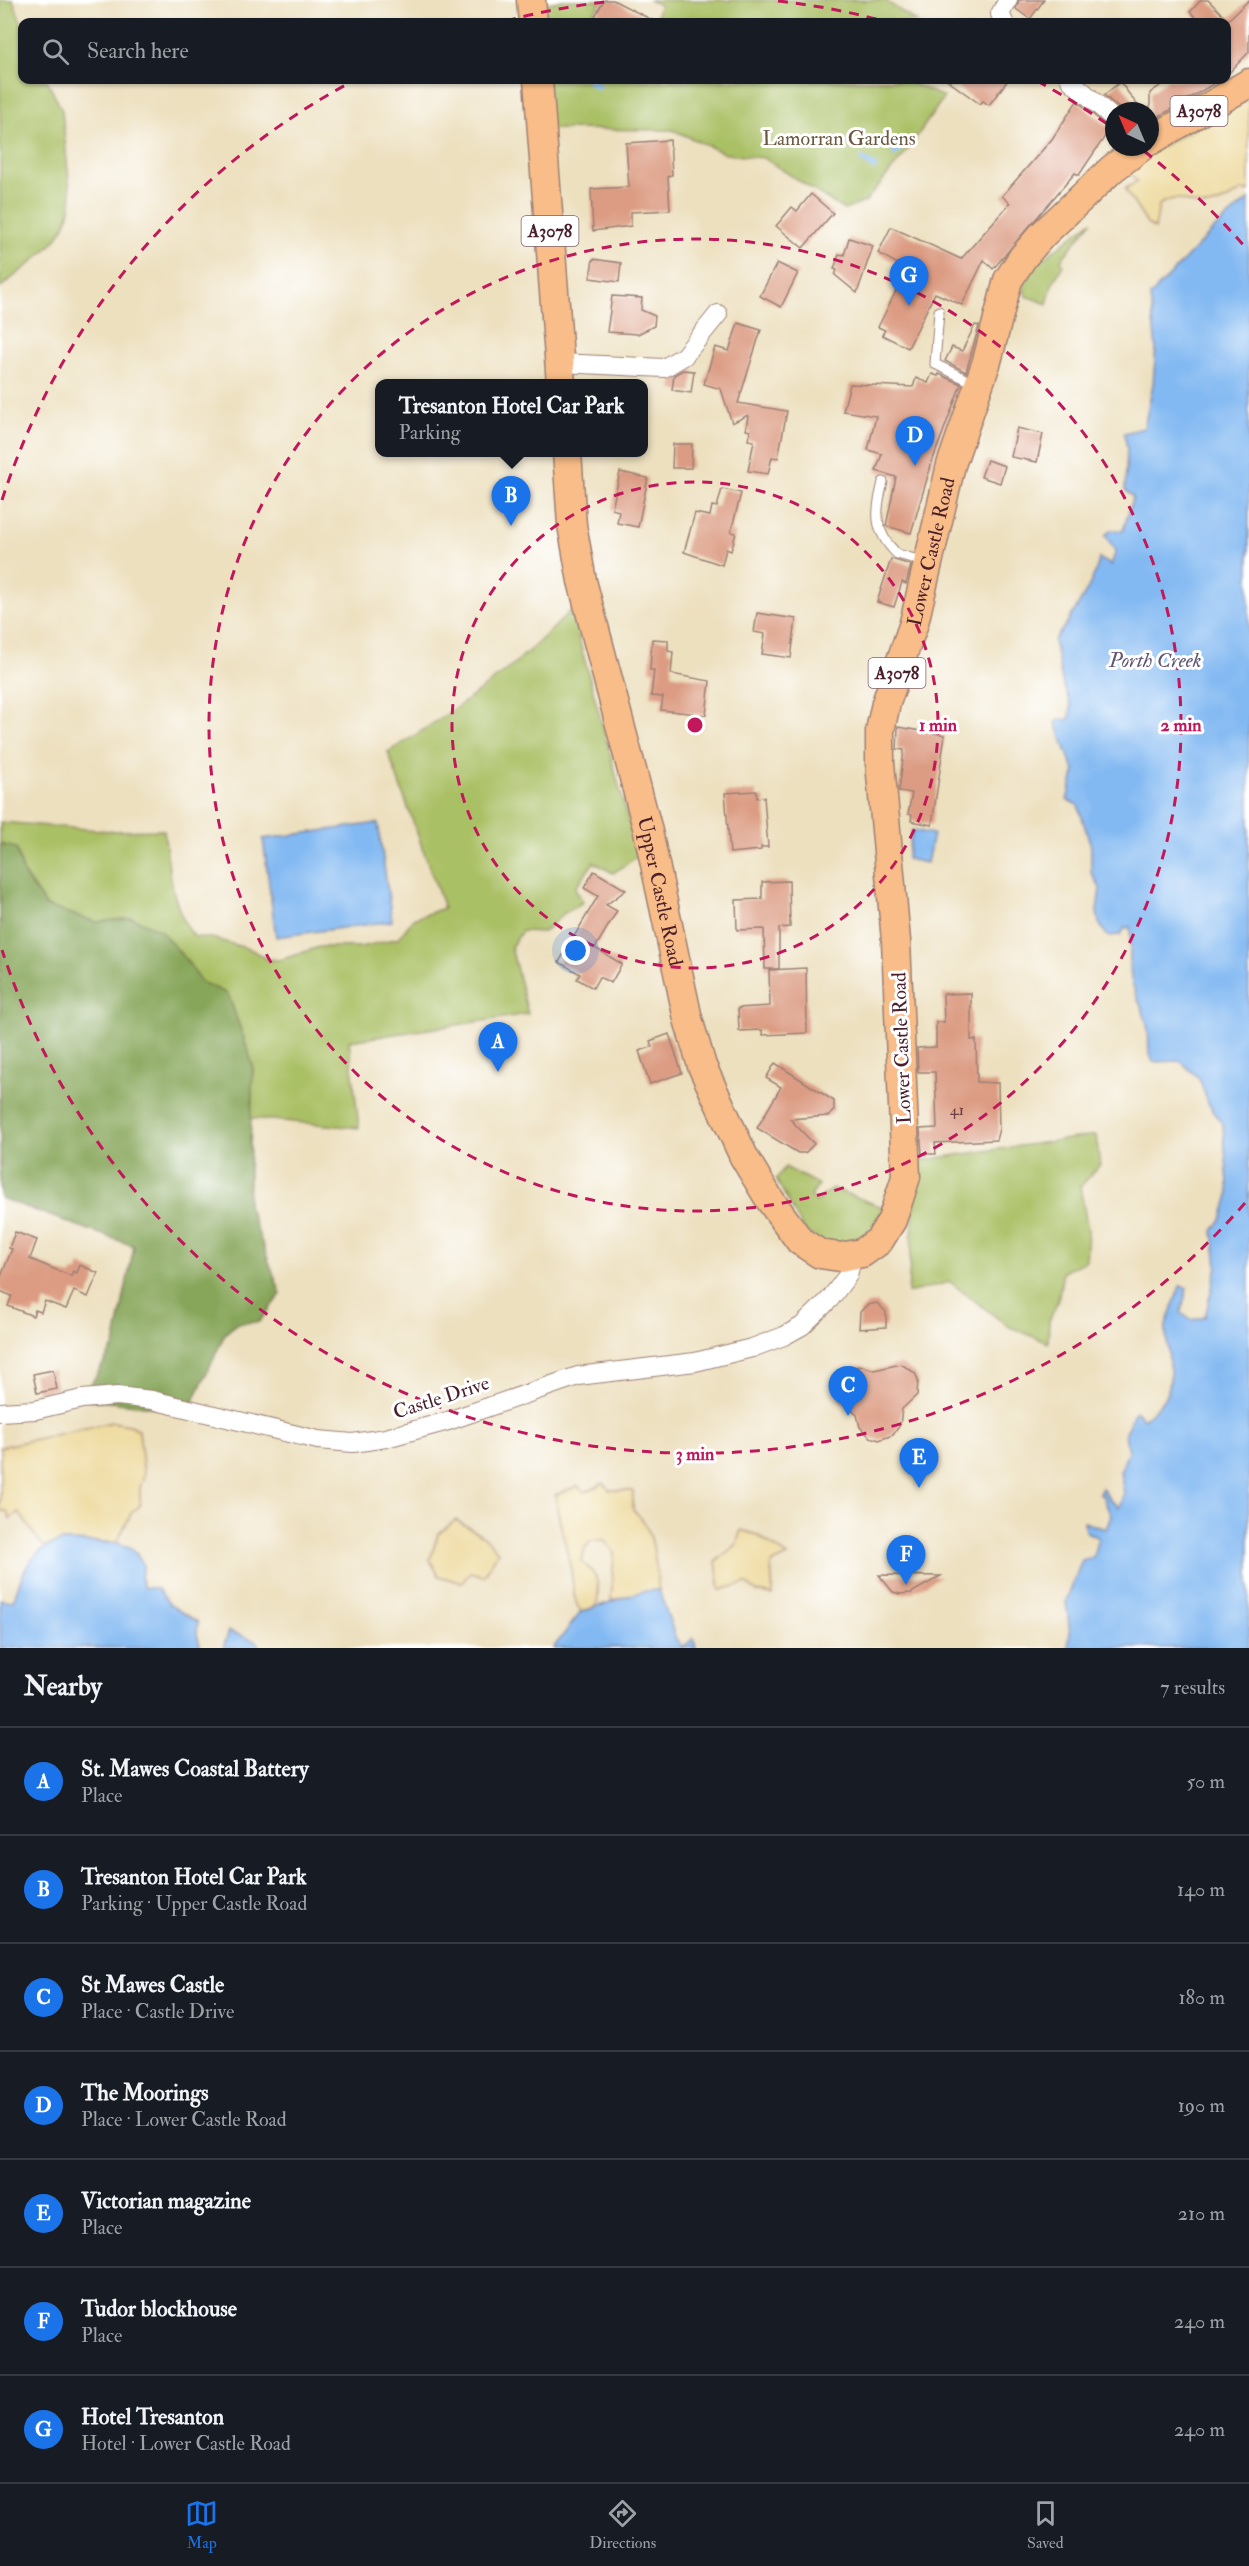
<!DOCTYPE html>
<html lang="en">
<head>
<meta charset="utf-8">
<style>
  :root { --surface:#171b24; --page:#242831; --text:#f1f3f6; --muted:#9ea1a6; --line:#363941; --accent:#1a73e8 }
  body { margin:0; font-family:"IM FELL Double Pica",serif; background:var(--page); color:var(--text) }
  .compass { position:absolute; left:1105px; top:102px; width:54px; height:54px; border-radius:50%; background:var(--surface); box-shadow:0 2px 4px #0004; rotate:316deg }
  .you { position:absolute; left:576px; top:951px; width:21px; height:21px; margin:-15px; border:4px solid #fff; border-radius:50%; background:#1a73e8; box-shadow:0 0 0 9px #1a73e833 }
  .badge { display:grid; place-items:center; width:39px; height:39px; border-radius:50%; background:var(--accent); color:#fff; font-size:20px; font-weight:700 }
  .pin { position:absolute; translate:-50% -50px; filter:drop-shadow(0 2px 3px #0008) }
  .pin::after { content:''; position:absolute; top:32px; width:21px; height:18px; background:inherit; clip-path:polygon(0 0,100% 0,50% 100%) }
  .popup { position:absolute; left:375px; top:379px; width:273px; height:78px; box-sizing:border-box; display:grid; place-content:center; border-radius:12px; background:var(--surface); filter:drop-shadow(0 2px 4px #0005); font-size:20px; white-space:nowrap; color:var(--muted) }
  .popup b { font-size:22px; color:var(--text) }
  .popup::after { content:''; position:absolute; left:50%; top:100%; margin-left:-12px; border:12px solid transparent; border-top-color:var(--surface) }
  .list { margin:0; padding:0; list-style:none }
  h2 { display:flex; justify-content:space-between; align-items:center; height:78px; margin:0; padding:0 24px; font-size:26px }
  h2 small { font-size:20px; font-weight:400; color:var(--muted) }
  .list li { display:grid; grid-template-columns:39px 1fr auto; gap:18px; align-items:center; box-sizing:border-box; height:108px; padding:0 24px; border-top:2px solid var(--line) }
  .list b { display:block; font-size:22px; white-space:nowrap }
  .list p { margin:0; font-size:20px; white-space:nowrap; color:var(--muted) }
  .list em { font-size:20px; font-style:normal; color:var(--muted) }
  .icon { flex:none; width:33px; height:33px; fill:none; stroke:currentColor; stroke-width:2; stroke-linecap:round; stroke-linejoin:round }
  .map { position:relative; flex:none; width:1249px; height:1648px; overflow:hidden }
  .search { position:absolute; background:var(--surface); box-shadow:0 2px 4px #0004; left:18px; right:18px; top:18px; height:66px; display:flex; align-items:center; gap:15px; box-sizing:border-box; padding:0 21px; border-radius:12px; color:var(--muted); font-size:22px }
  .sheet { height:834px; background:var(--surface) }
  nav { display:flex; justify-content:space-around; align-items:center; box-sizing:border-box; height:84px; border-top:2px solid var(--line); background:var(--surface); font-size:16px; color:var(--muted) }
  nav a { display:grid; justify-items:center; gap:3px }
  nav .on { color:var(--accent) }
  .map>svg:first-child { display:block }
</style>
</head>
<body>
<div class="map">
<svg width="1249" height="1648" viewBox="0 0 1249 1648">
  <rect width="100%" height="100%" fill="#fff"/>
  <filter id="ink" filterUnits="userSpaceOnUse"><feTurbulence type="fractalNoise" baseFrequency=".0167" numOctaves="2"/><feDisplacementMap in="SourceGraphic" scale="12" xChannelSelector="R" yChannelSelector="G"/><feConvolveMatrix kernelMatrix="1 2 1 2 8 2 1 2 1" color-interpolation-filters="sRGB"/></filter>
  <filter id="wash" filterUnits="userSpaceOnUse"><feTurbulence type="fractalNoise" baseFrequency=".008" numOctaves="4" result="noise"/><feDisplacementMap in="SourceGraphic" scale="24" xChannelSelector="R" yChannelSelector="G"/><feGaussianBlur stdDeviation="1.35" result="paint"/><feColorMatrix in="noise" values="0 0 0 0 0 0 0 0 0 0 0 0 0 0 0 0 0 1.4 0 .05"/><feComposite in="paint" operator="in"/></filter>
  <g filter="url(#wash)">
    <rect width="100%" height="100%" fill="#ede0bf"/>
    <g fill="#aac065" stroke="#7a7048" stroke-width="1.5">
      <path d="M 0,0 L 13,0 L 22,24 L 22,80 L 47,80 L 62,111 L 71,201 C 69,242 28,263 0,288 Z"/>
      <polygon points="562,0 602,0 588,22 542,22 541,5"/>
      <polygon points="649,0 884,0 917,22 660,22 655,20 660,5"/>
      <polygon points="546,80 904,80 944,97 904,155 865,202 844,210 764,158 726,154 673,130 550,129"/>
      <polygon points="1092,221 1061,260 1063,265 1052,285 1047,304 1026,296 1023,285 1039,262"/>
      <path d="M 571,610 L 638,856 L 613,873 L 594,862 L 575,888 L 583,902 L 563,914 L 544,932 L 522,931 L 511,947 L 528,1014 L 349,1041 L 359,1128 L 251,1118 L 253,1065 L 228,994 L 201,982 L 187,961 L 133,918 L 96,922 L 46,906 L 24,874 L 16,848 L 0,844 L 0,822 L 110,831 L 164,830 C 168,861 172,913 195,937 L 212,938 L 252,950 L 266,959 L 280,960 L 319,947 L 361,947 L 399,938 L 413,919 L 444,908 L 388,752 C 455,711 518,667 571,610 Z"/>
      <polygon points="1096,1135 1100,1165 1080,1187 1088,1230 1086,1261 1063,1272 1058,1301 1049,1321 1048,1343 1008,1326 950,1282 908,1293 917,1161"/>
      <polygon points="785,1167 819,1185 810,1197 816,1202 832,1188 888,1209 857,1244 829,1247 804,1230 776,1179"/>
    </g>
    <polygon fill="#87a65a" stroke="#686242" stroke-width="1.5" points="0,844 16,848 24,875 46,906 96,922 133,918 160,930 187,961 201,982 228,994 253,1065 248,1205 281,1294 259,1322 237,1323 225,1334 189,1411 82,1399 114,1346 134,1246 0,1198"/>
    <g fill="#eeda9e" stroke="#9c7c64" stroke-width="1.5">
      <path d="M 1249,99 L 1249,192 L 1243,190 C 1232,197 1218,206 1204,206 C 1184,205 1181,191 1159,205 L 1155,229 L 1147,224 L 1125,189 L 1137,181 L 1124,167 Z"/>
      <path d="M 112,1422 L 130,1425 L 139,1431 L 144,1475 L 140,1488 L 140,1506 L 132,1512 L 117,1542 L 63,1541 L 44,1546 C 33,1536 28,1523 18,1512 L 10,1519 L 7,1511 L 0,1511 L 0,1447 Z"/>
      <path d="M 604,1483 L 609,1490 L 633,1491 L 633,1510 C 657,1529 654,1562 659,1590 L 643,1591 L 611,1601 L 614,1552 L 604,1540 L 591,1541 L 585,1548 L 582,1562 C 601,1578 599,1582 597,1606 L 581,1612 C 572,1599 574,1586 571,1571 C 567,1545 558,1521 555,1495 L 578,1486 L 584,1492 Z"/>
      <polygon points="456,1520 485,1537 498,1552 484,1576 470,1572 462,1583 439,1576 430,1560 438,1534"/>
      <polygon points="741,1530 757,1535 788,1556 771,1564 773,1595 757,1592 746,1583 720,1590 716,1561 736,1545"/>
    </g>
    <g fill="#83b9f2" stroke="#666c8e" stroke-width="1.5">
      <path d="M 1249,199 L 1249,1648 L 1068,1648 L 1070,1632 L 1066,1601 L 1082,1560 L 1093,1557 L 1098,1538 L 1085,1531 L 1084,1522 L 1106,1529 L 1111,1516 L 1102,1495 L 1099,1493 L 1102,1488 L 1110,1500 L 1119,1507 L 1124,1493 L 1120,1472 L 1128,1452 L 1125,1433 L 1135,1411 L 1144,1419 C 1151,1412 1162,1404 1166,1395 C 1176,1377 1165,1347 1166,1326 C 1167,1320 1177,1296 1180,1286 L 1187,1288 L 1181,1313 L 1191,1320 L 1205,1317 L 1217,1266 L 1213,1231 L 1223,1216 L 1229,1195 L 1223,1125 L 1208,1103 L 1199,1078 L 1180,1061 L 1153,1062 C 1146,1046 1150,1047 1148,1031 C 1147,1013 1134,996 1131,978 C 1128,960 1132,945 1130,927 L 1125,928 L 1120,935 L 1107,936 L 1099,923 L 1097,912 L 1100,888 L 1091,872 L 1091,846 L 1078,805 L 1067,800 L 1075,771 C 1067,756 1063,740 1056,723 L 1059,719 L 1067,720 L 1070,717 L 1071,706 L 1062,681 L 1054,640 C 1069,622 1096,580 1099,558 L 1111,565 L 1116,551 L 1105,535 L 1112,530 L 1123,531 L 1133,497 L 1125,490 L 1127,448 L 1124,433 L 1144,428 L 1153,384 L 1156,347 L 1150,296 L 1215,228 Z"/>
      <polygon points="378,823 392,921 276,937 263,839"/>
      <polygon points="912,830 933,834 927,863 907,859"/>
      <path d="M 63,1541 L 117,1543 L 132,1548 L 144,1565 L 141,1576 L 143,1587 L 158,1589 L 170,1605 L 198,1622 L 197,1634 L 201,1648 L 0,1648 L 0,1599 L 13,1601 C 24,1570 28,1550 63,1541 Z"/>
      <polygon points="659,1590 676,1639 683,1647 694,1638 696,1648 553,1648 581,1612 643,1591"/>
      <polygon points="229,1631 256,1641 261,1648 223,1648"/>
    </g>
    <g fill="none" stroke-linecap="round" stroke-linejoin="round">
      <g stroke="#83b9f2" stroke-width="6">
        <polyline points="590,82 598,86"/>
        <polyline points="895,153 899,149"/>
        <polyline points="863,160 874,167"/>
      </g>
    </g>
    <g id="blocks">
      <g fill="#dc9c83">
        <polygon points="604,0 613,0 656,22 592,22"/>
        <polygon points="1019,0 1044,0 1030,19 1016,9"/>
        <polygon points="1201,0 1208,0 1228,20 1249,0 1249,52 1227,75 1227,22 1201,22 1190,12"/>
        <polygon points="947,80 1008,80 989,105 983,101 980,104"/>
        <polygon points="1168,80 1220,80 1150,122 1150,93"/>
        <polygon points="1120,82 1142,111 1122,111 1104,95"/>
        <polygon points="1077,101 1110,129 1079,175 1075,173 993,269 984,260 962,305 935,293 908,348 882,335 885,330 878,327 907,269 878,253 891,227 961,259 1010,203 1002,196 1052,139"/>
        <polygon points="670,140 672,175 668,176 670,210 631,212 631,226 593,231 591,189 629,187 626,143"/>
        <polygon points="811,194 833,213 803,248 776,226 792,207 797,211"/>
        <polygon points="849,238 873,246 857,293 835,275 837,270 834,269 839,254 844,255"/>
        <polygon points="593,259 621,263 619,282 590,278"/>
        <polygon points="777,263 798,273 781,307 760,296"/>
        <polygon points="612,296 642,298 641,310 655,316 654,326 638,334 607,332"/>
        <polygon points="738,323 761,330 738,403 787,411 778,458 772,457 768,474 748,471 754,441 748,440 750,431 746,430 748,415 732,423 721,389 704,384 715,347 729,351"/>
        <polygon points="975,325 979,326 966,372 945,361 952,347 962,351"/>
        <polygon points="683,370 694,371 691,393 672,390 674,375"/>
        <polygon points="932,374 938,376 939,374 961,384 932,462 911,533 886,526 896,477 876,471 882,454 868,450 876,416 843,411 850,384 913,387 916,378 928,383"/>
        <polygon points="1017,428 1043,434 1037,462 1011,457"/>
        <polygon points="673,444 692,444 691,468 672,468"/>
        <polygon points="987,460 1005,466 1000,483 981,477"/>
        <polygon points="620,472 648,478 638,527 617,523 619,511 612,509"/>
        <polygon points="722,489 741,493 731,532 736,533 731,551 726,549 722,565 684,552 695,513 710,516 712,506 717,507"/>
        <polygon points="891,559 911,565 906,584 902,582 894,607 877,602"/>
        <polygon points="757,613 796,619 791,658 762,654 765,634 754,632"/>
        <polygon points="652,639 668,640 668,651 673,652 671,674 710,681 706,715 661,710 663,697 651,696 654,670 650,670"/>
        <polygon points="898,727 945,735 932,825 911,821 912,815 908,814 912,793 899,791 904,750 897,749"/>
        <polygon points="756,791 757,798 764,797 768,847 761,847 761,850 730,853 725,793"/>
        <polygon points="594,871 626,890 606,905 617,911 595,948 622,964 611,983 599,977 593,988 577,979 580,974 559,962 598,896 584,888"/>
        <polygon points="789,881 790,927 779,928 779,969 765,969 764,929 737,930 736,900 762,899 762,882"/>
        <polygon points="806,968 807,1033 763,1035 762,1030 739,1031 738,1008 770,1006 769,970"/>
        <polygon points="971,993 971,1040 976,1040 977,1082 998,1083 999,1129 996,1140 935,1143 936,1154 922,1154 920,1129 937,1128 935,1072 918,1072 917,1048 936,1047 936,1022 944,1022 943,994"/>
        <polygon points="669,1034 682,1073 650,1084 639,1051 652,1047 650,1041"/>
        <polygon points="775,1063 834,1101 834,1110 829,1116 790,1119 814,1144 805,1153 798,1153 757,1128 781,1087 766,1078"/>
        <polygon points="15,1232 37,1240 30,1259 71,1276 73,1271 77,1273 80,1265 98,1273 88,1297 74,1291 66,1309 45,1301 41,1312 35,1310 33,1316 8,1306 12,1296 0,1291 0,1279 12,1249 9,1248"/>
        <polygon points="877,1303 886,1312 886,1327 859,1329 860,1312 867,1305"/>
        <polygon points="901,1364 915,1373 918,1380 917,1395 902,1409 900,1425 893,1435 879,1440 870,1437 860,1427 857,1415 839,1399 838,1383 842,1376 854,1367 862,1366 874,1370"/>
        <polygon points="53,1370 57,1389 37,1393 33,1374"/>
        <polygon points="879,1575 941,1576 911,1593 900,1594 893,1592"/>
      </g>
    </g>
  </g>
  <g filter="url(#ink)">
    <use href="#blocks" fill-opacity="0" stroke="#9c8075" stroke-width="1.5"/>
    <g fill="none" stroke-linecap="round" stroke-linejoin="round">
      <defs>
        <g id="service">
          <polyline points="939,311 935,364 976,384"/>
          <path d="M 883,482 C 876,512 872,529 897,554 L 926,562"/>
        </g>
        <g id="minor">
          <polyline points="1004,22 1000,14 1008,0"/>
          <polyline points="1070,80 1114,119"/>
          <polyline points="560,363 664,368 684,356 718,314"/>
          <polyline points="0,1412 35,1410 82,1399 117,1396 152,1400 318,1440 353,1443 386,1438 448,1421 578,1376 695,1362 752,1348 784,1336 802,1326 830,1299 848,1275 853,1256"/>
        </g>
        <g id="primary">
          <polyline points="531,0 533,22"/>
          <polyline points="538,80 561,384"/>
          <polyline points="1150,141 1249,83"/>
          <path id="s1" d="M 567,452 L 572,525 L 582,581 L 647,827 L 688,1019 L 702,1066 L 744,1157 L 770,1200 L 800,1241 L 820,1254 L 840,1257 L 862,1253 L 879,1241 L 892,1220 L 906,1177 L 896,941 L 880,763 L 880,731 L 886,703 L 914,623 L 951,465 L 987,361 L 1008,280 L 1023,257 L 1042,235 L 1112,169 L 1141,147"/>
        </g>
      </defs>
      <use href="#service" stroke="#9c8075" stroke-width="11"/>
      <use href="#minor" stroke="#9c8075" stroke-width="20"/>
      <use href="#primary" stroke="#9c8075" stroke-width="31"/>
      <use href="#service" stroke="#fff" stroke-width="9"/>
      <use href="#minor" stroke="#fff" stroke-width="18"/>
      <use href="#primary" stroke="#f8bd88" stroke-width="28"/>
    </g>
  </g>
  <g fill="none" stroke="#c2185b" stroke-width="3" stroke-dasharray="10 8">
    <circle cx="695" cy="725" r="243"/>
    <circle cx="695" cy="725" r="486"/>
    <path d="M1245 1203A729 729 0 0 1 2 950M2 500A729 729 0 0 1 353 81M506 21A729 729 0 0 1 612 1M778 1A729 729 0 0 1 884 21M1037 81A729 729 0 0 1 1113 128M1144 151A729 729 0 0 1 1245 247"/>
  </g>
  <g text-anchor="middle" stroke-width="6" stroke-linejoin="round" paint-order="stroke">
    <g font-size="16" fill="#6e3e41">
      <text x="957" y="1115">41</text>
    </g>
    <g fill="#fff" stroke="#80626b" stroke-width="1.5">
      <rect x="1170.5" y="96" width="57" height="30" rx="4.5"/>
      <rect x="521.5" y="216" width="57" height="30" rx="4.5"/>
      <rect x="868.5" y="658" width="57" height="30" rx="4.5"/>
    </g>
    <g font-size="18" font-weight="bold" fill="#4a1f2b">
      <text x="1199" y="117">A3078</text>
      <text x="550" y="237">A3078</text>
      <text x="897" y="679">A3078</text>
    </g>
    <g font-size="20" fill="#6c573f" stroke="#fff">
      <text x="839" y="145">Lamorran Gardens</text>
    </g>
    <g font-size="20" fill="#4a1f2b" stroke="#fff">
      <text dy="7" stroke="none"><textPath href="#s1" startOffset="1622">Lower Castle Road</textPath></text>
      <text dy="7" stroke="none"><textPath href="#s1" startOffset="450">Upper Castle Road</textPath></text>
      <text transform="translate(901 1048) rotate(-92)" y="7">Lower Castle Road</text>
      <text transform="translate(441 1397) rotate(-18)" y="7">Castle Drive</text>
    </g>
    <g font-size="21" font-style="italic" fill="#5e5571" stroke="#fff">
      <text x="1155" y="667">Porth Creek</text>
    </g>
  </g>
  <circle cx="695" cy="725" r="9" fill="#c2185b" stroke="#fff" stroke-width="3"/>
  <g font-size="18" text-anchor="middle" font-weight="bold" fill="#c2185b" stroke="#fff" stroke-width="6" stroke-linejoin="round" paint-order="stroke">
    <text x="938" y="731">1 min</text>
    <text x="1181" y="731">2 min</text>
    <text x="695" y="1460">3 min</text>
  </g>
</svg>
<svg class="compass" viewBox="-18 -18 36 36"><path d="M0-13l5 13h-10z" fill="#e53935"/><path d="M0 13l5-13h-10z" fill="#9ea1a6"/></svg>
<div class="you"></div>
<div class="pin badge" style="left:498px;top:1072px">A</div>
<div class="pin badge" style="left:511px;top:526px">B</div>
<div class="popup"><b>Tresanton Hotel Car Park</b>Parking</div>
<div class="pin badge" style="left:848px;top:1416px">C</div>
<div class="pin badge" style="left:915px;top:466px">D</div>
<div class="pin badge" style="left:919px;top:1488px">E</div>
<div class="pin badge" style="left:906px;top:1585px">F</div>
<div class="pin badge" style="left:909px;top:306px">G</div>
<div class="search"><svg class="icon" aria-label="search" viewBox="0 0 24 24"><circle cx="10" cy="10" r="6"/><path d="M15 15l6 6"/></svg>Search here</div>
</div>
<section class="sheet">
<h2>Nearby<small>7 results</small></h2>
<ul class="list">
<li><span class="badge">A</span><div><b>St. Mawes Coastal Battery</b><p>Place</p></div><em>50 m</em></li>
<li><span class="badge">B</span><div><b>Tresanton Hotel Car Park</b><p>Parking · Upper Castle Road</p></div><em>140 m</em></li>
<li><span class="badge">C</span><div><b>St Mawes Castle</b><p>Place · Castle Drive</p></div><em>180 m</em></li>
<li><span class="badge">D</span><div><b>The Moorings</b><p>Place · Lower Castle Road</p></div><em>190 m</em></li>
<li><span class="badge">E</span><div><b>Victorian magazine</b><p>Place</p></div><em>210 m</em></li>
<li><span class="badge">F</span><div><b>Tudor blockhouse</b><p>Place</p></div><em>240 m</em></li>
<li><span class="badge">G</span><div><b>Hotel Tresanton</b><p>Hotel · Lower Castle Road</p></div><em>240 m</em></li>
</ul>
</section>
<nav>
<a class="on"><svg class="icon" aria-label="map" viewBox="0 0 24 24"><path d="M3 6l6-2 6 2 6-2v14l-6 2-6-2-6 2zM9 4v14M15 6v14"/></svg>Map</a>
<a><svg class="icon" aria-label="directions" viewBox="0 0 24 24"><path d="M12 3l9 9-9 9-9-9zM9 14v-3h6M13 9l2 2-2 2"/></svg>Directions</a>
<a><svg class="icon" aria-label="saved" viewBox="0 0 24 24"><path d="M7 4h10v16l-5-4-5 4z"/></svg>Saved</a>
</nav>
</body>
</html>
